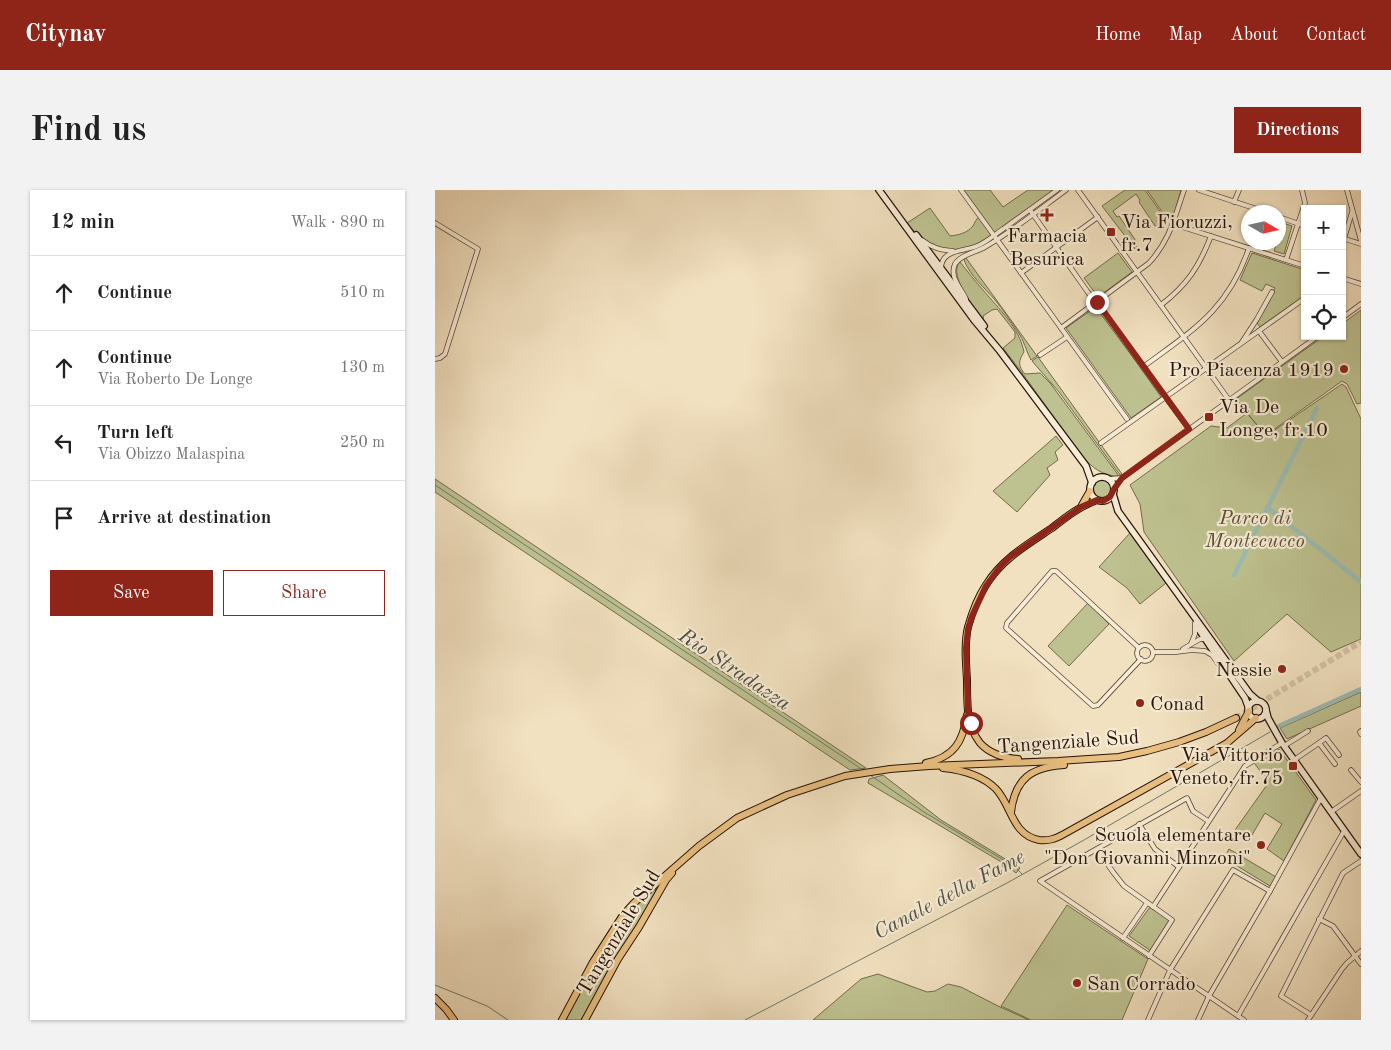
<!DOCTYPE html>
<html lang="en">
<head>
<meta charset="utf-8">
<style>
  :root { --surface:#fff; --page:#f2f2f2; --text:#222; --muted:#767676; --line:#e0e0e0; --accent:#8f2418 }
  body { margin:0; font-family:"Old Standard TT",serif; background:var(--page); color:var(--text) }
  .controls { position:absolute; right:15px; top:15px; display:grid; overflow:hidden; border-radius:0px; box-shadow:0 1px 4px #0004 }
  .controls button { width:45px; height:45px; display:grid; place-items:center; padding:0; border:0; border-bottom:1px solid var(--line); background:var(--surface); color:var(--text); font:25px sans-serif }
  .compass { position:absolute; left:806px; top:15px; width:45px; height:45px; border-radius:50%; background:var(--surface); box-shadow:0 1px 4px #0004; rotate:99deg }
  .stop { position:absolute; width:15px; height:15px; margin:-11px; border:4px solid #8f2418; border-radius:50%; background:#fff }
  .stop.end { background:#8f2418; border-color:#fff; box-shadow:0 1px 5px #0008 }
  .list { margin:0; padding:0; list-style:none }
  h2 { display:flex; justify-content:space-between; align-items:center; height:65px; margin:0; padding:0 20px; font-size:21px }
  h2 small { font-size:16px; font-weight:400; color:var(--muted) }
  .list li { display:grid; grid-template-columns:32px 1fr auto; gap:15px; align-items:center; box-sizing:border-box; height:75px; padding:0 20px; border-top:1px solid var(--line) }
  .list b { display:block; font-size:19px; white-space:nowrap }
  .list p { margin:0; font-size:16px; white-space:nowrap; color:var(--muted) }
  .list em { font-size:16px; font-style:normal; color:var(--muted) }
  .actions { display:flex; gap:10px; padding:15px 20px }
  .actions a { flex:1; padding:11px 0; border:1px solid var(--accent); border-radius:0px; text-align:center; font-size:18px; color:var(--accent) }
  .actions .main { background:var(--accent); color:#fff }
  .icon { flex:none; width:28px; height:28px; fill:none; stroke:currentColor; stroke-width:2; stroke-linecap:round; stroke-linejoin:round }
  .map { position:relative; flex:none; width:926px; height:830px; overflow:hidden; border-radius:0px }
  header { display:flex; align-items:center; gap:30px; box-sizing:border-box; height:70px; padding:0 25px; background:var(--accent); color:#fff }
  header strong { font-size:24px }
  nav { display:flex; gap:28px; margin-inline-start:auto; font-size:18px }
  .intro { display:flex; align-items:center; justify-content:space-between; box-sizing:border-box; height:120px; padding:0 30px }
  h1 { margin:0; font-size:35px }
  .button { padding:12px 22px; border-radius:0px; background:var(--accent); color:#fff; font-size:18px; font-weight:700 }
  main { display:flex; gap:30px; padding:0 30px }
  aside { flex:1; background:var(--surface); border-radius:0px; box-shadow:0 1px 4px #0004 }
  .map>svg:first-child { display:block }
</style>
</head>
<body>
<header>
<strong>Citynav</strong>
<nav><a>Home</a><a>Map</a><a>About</a><a>Contact</a></nav>
</header>
<div class="intro"><h1>Find us</h1><a class="button">Directions</a></div>
<main>
<aside>
<h2>12 min<small>Walk · 890 m</small></h2>
<ul class="list">
<li><svg class="icon" aria-label="ahead" viewBox="0 0 24 24"><path d="M12 20V5M6 11l6-6 6 6"/></svg><div><b>Continue</b></div><em>510 m</em></li>
<li><svg class="icon" aria-label="ahead" viewBox="0 0 24 24"><path d="M12 20V5M6 11l6-6 6 6"/></svg><div><b>Continue</b><p>Via Roberto De Longe</p></div><em>130 m</em></li>
<li><svg class="icon" aria-label="left" viewBox="0 0 24 24"><path d="M17 20v-9H6M10 6l-5 5 5 5"/></svg><div><b>Turn left</b><p>Via Obizzo Malaspina</p></div><em>250 m</em></li>
<li><svg class="icon" aria-label="arrive" viewBox="0 0 24 24"><path d="M6 21V4h12l-3 4 3 4H6"/></svg><div><b>Arrive at destination</b></div></li>
</ul>
<div class="actions"><a class="main">Save</a><a>Share</a></div>
</aside>
<div class="map">
<svg width="926" height="830" viewBox="0 0 926 830">
  <rect width="100%" height="100%" fill="#f2e1c0"/>
  <filter id="stains"><feTurbulence type="fractalNoise" baseFrequency=".004" numOctaves="4"/><feColorMatrix values="0 0 0 0 .2 0 0 0 0 .09 0 0 0 0 .02 0 0 0 .5 -.17"/></filter>
  <radialGradient id="worn" r=".72"><stop offset=".6" stop-color="#630" stop-opacity="0"/><stop offset="1" stop-color="#630" stop-opacity=".3"/></radialGradient>
  <g fill="#bec290" stroke="#726b4c">
    <path d="M 526,0 L 555,0 L 568,17 L 593,0 L 622,0 L 551,52 L 525,61 L 503,59 L 487,50 L 472,33 L 495,18 L 515,46 C 524,45 532,43 538,36 C 540,32 541,29 545,26 Z"/>
    <polygon points="690,0 710,0 729,27 724,37 720,36 704,12 705,10 701,4 678,21 682,27 684,26 701,51 702,58 700,59 667,16"/>
    <polygon points="712,0 746,0 737,32 730,26"/>
    <polygon points="848,33 857,36 849,64 839,61 842,53 844,52 844,47"/>
    <polygon points="683,63 697,82 663,107 649,88"/>
    <polygon points="817,63 870,80 870,105 825,137 822,133 840,98 831,94 827,101 805,90"/>
    <path d="M 531,68 L 602,166 L 596,170 C 591,161 589,150 583,142 C 576,131 568,120 560,110 C 550,98 535,86 529,70 Z"/>
    <path d="M 525,72 C 533,82 540,91 548,100 C 564,119 584,137 589,162 C 583,171 583,176 590,184 L 605,183 L 615,193 L 684,286 C 669,287 656,277 647,266 L 585,180 L 568,158 L 580,148 L 580,142 L 562,119 L 557,120 L 548,126 L 549,132 C 541,120 512,85 525,72 Z"/>
    <polygon points="662,116 726,207 696,228 631,138"/>
    <polygon points="926,120 926,213 922,214 912,194 907,191 831,245 812,223 831,246 907,194 911,197 926,229 926,449 896,462 852,424 799,471 709,342 705,314 695,295 776,236 792,238 812,223 801,209 889,146 907,146 907,134"/>
    <polygon points="603,167 687,284 685,285 624,202 597,171"/>
    <polygon points="621,246 628,255 620,262 623,270 612,278 615,285 582,322 558,301"/>
    <polygon points="0,289 36,313 431,578 415,580 0,302"/>
    <circle cx="667" cy="299" r="9"/>
    <polygon points="695,343 731,393 705,414 692,398 664,377"/>
    <polygon points="653,413 674,434 634,476 613,456"/>
    <polygon points="926,502 926,516 852,549 845,538"/>
    <polygon points="844,559 881,610 849,671 832,659 847,634 830,623 814,650 800,640 834,592 819,573"/>
    <polygon points="448,585 506,630 585,678 581,683 568,673 433,593 434,589"/>
    <polygon points="794,659 841,687 835,696 789,668"/>
    <polygon points="218,698 220,699 221,701 206,730 180,769 147,830 130,830 155,782 192,723"/>
    <polygon points="632,715 713,769 687,830 596,830 566,816"/>
    <polygon points="715,717 735,730 716,761 694,746"/>
    <polygon points="443,784 492,802 500,801 513,794 526,797 563,816 594,830 378,830 426,789"/>
  </g>
  <g fill="none" stroke-linecap="round" stroke-linejoin="round">
    <g stroke="#6d796f" stroke-width="1">
      <polyline points="0,295 428,580"/>
      <polyline points="435,585 489,622 580,677 587,684"/>
      <polyline points="0,795 52,816 73,830"/>
      <polyline points="310,830 572,693 649,650 835,542"/>
    </g>
    <g stroke="#9bbdb3" stroke-width="4.5">
      <polyline points="832,317 926,392"/>
      <polyline points="799,385 882,218"/>
      <polyline points="844,536 926,499"/>
    </g>
    <polyline stroke="#d4c2a4" stroke-width="6" stroke-dasharray="6 3" stroke-linecap="butt" points="801,528 926,452"/>
    <defs>
      <g id="street">
        <polyline points="526,0 692,229"/>
        <polyline points="643,0 794,210"/>
        <polyline points="764,0 831,22"/>
        <polyline points="912,0 926,51"/>
        <polyline points="799,12 804,0"/>
        <polyline points="595,20 652,101 754,239"/>
        <polyline points="844,27 870,36"/>
        <polyline points="0,33 43,59 10,164 5,168 0,169"/>
        <polyline points="738,34 870,76"/>
        <polyline points="907,48 926,54"/>
        <polyline points="909,49 917,22"/>
        <path d="M 487,50 C 497,58 506,60 518,61"/>
        <polyline points="851,70 870,13 867,0"/>
        <path d="M 506,79 C 506,59 528,62 542,56 C 552,52 559,45 568,39 C 586,26 604,13 622,0"/>
        <polyline points="586,83 663,27"/>
        <polyline points="907,88 926,94"/>
        <path d="M 531,109 C 526,98 514,87 520,74 C 525,65 541,62 550,57 C 578,41 605,19 631,0"/>
        <path d="M 726,115 C 752,95 764,77 776,46"/>
        <polyline points="907,128 926,114"/>
        <path d="M 626,138 L 714,73 C 735,50 739,29 749,0"/>
        <polyline points="824,141 847,172"/>
        <polyline points="807,152 822,129 837,102"/>
        <polyline points="605,165 632,147"/>
        <path d="M 708,177 C 758,140 793,120 814,58"/>
        <polyline points="666,253 870,108"/>
        <polyline points="674,289 687,288"/>
        <polyline points="679,299 687,288 883,146"/>
        <polyline points="756,454 760,444 760,433"/>
        <circle cx="710" cy="463" r="8"/>
        <polyline points="704,458 621,381 617,381 572,433 571,438 658,516 663,515 706,469"/>
        <polyline points="748,459 765,449 771,449"/>
        <polyline points="718,462 741,462 757,460 770,461 777,465 784,475"/>
        <polyline points="926,541 925,542 926,544"/>
        <polyline points="884,553 891,548 904,565"/>
        <polyline points="849,556 873,541"/>
        <polyline points="859,570 884,553 900,574"/>
        <polyline points="916,580 926,592"/>
        <polyline points="896,622 926,601"/>
        <polyline points="773,631 758,621 752,608 605,691 809,830"/>
        <polyline points="704,634 720,659 744,677"/>
        <polyline points="662,659 678,682 689,696 737,730 714,766"/>
        <polyline points="718,717 810,576 847,553"/>
        <polyline points="884,729 898,736 926,774"/>
        <polyline points="688,748 712,713"/>
        <polyline points="876,825 846,806 908,683 926,671"/>
        <polyline points="803,826 909,641"/>
        <polyline points="713,830 735,780 798,680 835,701"/>
        <polyline points="763,830 774,806 835,701 886,608"/>
        <polyline points="873,830 907,779 912,773 926,761"/>
      </g>
      <g id="secondary">
        <polyline points="444,0 539,130 565,161 651,276 657,293"/>
        <polyline points="481,45 549,136"/>
        <circle cx="667" cy="299" r="12"/>
        <polyline points="678,304 683,321 815,504 823,511"/>
        <polyline points="763,438 810,508 814,519"/>
        <circle cx="822" cy="520" r="9"/>
        <polyline points="831,520 833,528 847,553 926,664"/>
      </g>
      <g id="primary">
        <polyline points="647,315 655,301"/>
        <polyline points="804,540 814,521"/>
        <path d="M 583,569 C 569,568 555,564 545,553 C 538,544 534,532 533,521 C 532,511 532,500 532,490 C 531,473 529,454 533,437 C 537,423 543,407 551,395 C 567,369 593,354 617,338 C 631,327 645,316 662,310"/>
        <path d="M 491,573 C 519,567 528,552 532,525"/>
        <path d="M 508,578 C 527,580 547,585 561,599 C 577,616 577,645 604,650 C 614,651 620,649 629,644 L 792,553 L 821,528"/>
        <path d="M 576,622 C 580,589 596,577 629,575"/>
        <polyline points="0,808 11,819 19,830"/>
        <polyline points="127,830 158,772 188,725 199,713 264,656 302,628 352,605 410,586 455,579 494,576 623,571 684,567 712,561 744,552 771,542 801,528"/>
        <polyline points="150,830 183,769 204,737 231,690 237,683"/>
      </g>
    </defs>
    <use href="#street" stroke="#5a4736" stroke-width="5.5"/>
    <use href="#secondary" stroke="#271408" stroke-width="8"/>
    <use href="#primary" stroke="#271408" stroke-width="8"/>
    <use href="#street" stroke="#f7ecd6" stroke-width="4"/>
    <use href="#secondary" stroke="#f7ecd6" stroke-width="5.5"/>
    <use href="#primary" stroke="#e9c080" stroke-width="6"/>
  </g>
  <g fill="none" stroke-linecap="round" stroke-linejoin="round">
    <polyline stroke="#8f2418" stroke-width="6" points="536,533 533,521 531,458 533,439 537,426 551,396 565,377 575,367 646,317 662,310 668,311 675,307 679,299 687,288 754,239 662,112"/>
  </g>
  <g fill="#8f2418" stroke="#f7ecd6" stroke-width="2">
    <path d="M609.5 17.5h5v5h5v5h-5v5h-5v-5h-5v-5h5z"/>
    <rect x="671" y="37" width="10" height="10" rx="2.5"/>
    <circle cx="909" cy="179" r="5"/>
    <rect x="769" y="222" width="10" height="10" rx="2.5"/>
    <circle cx="847" cy="479" r="5"/>
    <circle cx="705" cy="513" r="5"/>
    <rect x="853" y="571" width="10" height="10" rx="2.5"/>
    <circle cx="826" cy="655" r="5"/>
    <circle cx="642" cy="793" r="5"/>
  </g>
  <g text-anchor="middle" stroke-width="4.5" stroke-linejoin="round" paint-order="stroke">
    <g font-size="20" fill="#271408" stroke="#f7ecd6" text-anchor="start">
      <text x="686" y="38">Via Fioruzzi,<tspan x="686" dy="23">fr.7</tspan></text>
      <text x="612" y="52" text-anchor="middle">Farmacia<tspan x="612" dy="23">Besurica</tspan></text>
      <text x="899" y="186" text-anchor="end">Pro Piacenza 1919</text>
      <text x="784" y="223">Via De<tspan x="784" dy="23">Longe, fr.10</tspan></text>
      <text x="837" y="486" text-anchor="end">Nessie</text>
      <text x="715" y="520">Conad</text>
      <text x="848" y="571" text-anchor="end">Via Vittorio<tspan x="848" dy="23">Veneto, fr.75</tspan></text>
      <text x="816" y="651" text-anchor="end">Scuola elementare<tspan x="816" dy="23">"Don Giovanni Minzoni"</tspan></text>
      <text x="652" y="800">San Corrado</text>
    </g>
    <g font-size="20" font-style="italic" fill="#5c5138" stroke="#f7ecd6">
      <text x="820" y="334">Parco di<tspan x="820" dy="23">Montecucco</tspan></text>
    </g>
    <g font-size="20" fill="#271408" stroke="#f7ecd6">
      <text transform="translate(633 551) rotate(-4)" y="7">Tangenziale Sud</text>
      <text transform="translate(183 742) rotate(-59)" y="7">Tangenziale Sud</text>
    </g>
    <g font-size="21" font-style="italic" fill="#504f44" stroke="#f7ecd6">
      <text transform="translate(300 479) rotate(34)" y="7">Rio Stradazza</text>
      <text transform="translate(514 704) rotate(-28)" y="7">Canale della Fame</text>
    </g>
  </g>
  <rect width="100%" height="100%" filter="url(#stains)"/>
  <rect width="100%" height="100%" fill="url(#worn)"/>
</svg>
<div class="controls">
<button>+</button>
<button>−</button>
<button><svg class="icon" aria-label="locate" viewBox="0 0 24 24"><circle cx="12" cy="12" r="6"/><path d="M12 2v4M12 18v4M2 12h4M18 12h4"/></svg></button>
</div>
<svg class="compass" viewBox="-18 -18 36 36"><path d="M0-13l5 13h-10z" fill="#e53935"/><path d="M0 13l5-13h-10z" fill="#767676"/></svg>
<div class="stop" style="left:536px;top:533px"></div>
<div class="stop end" style="left:662px;top:112px"></div>
</div>
</main>
</body>
</html>
